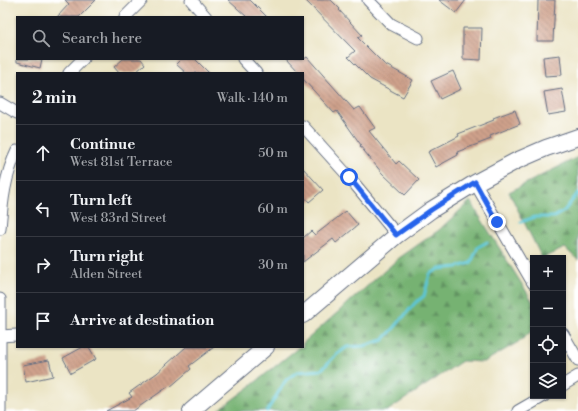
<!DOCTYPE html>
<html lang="en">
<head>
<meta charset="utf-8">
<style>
  :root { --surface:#171b24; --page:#20242c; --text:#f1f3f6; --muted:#9ea1a6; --line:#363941 }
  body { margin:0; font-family:"Libre Bodoni",serif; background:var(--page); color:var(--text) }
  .controls { position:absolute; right:12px; bottom:12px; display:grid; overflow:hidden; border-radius:0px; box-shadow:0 1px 3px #0004 }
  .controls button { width:36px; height:36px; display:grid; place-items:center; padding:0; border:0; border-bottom:1px solid var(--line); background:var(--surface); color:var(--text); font:20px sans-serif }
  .stop { position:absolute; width:12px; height:12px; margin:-9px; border:3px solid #2563eb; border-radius:50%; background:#fff }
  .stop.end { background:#2563eb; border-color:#fff; box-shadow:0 1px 4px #0008 }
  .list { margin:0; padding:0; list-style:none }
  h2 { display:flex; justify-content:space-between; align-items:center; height:52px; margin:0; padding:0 16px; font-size:17px }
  h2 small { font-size:13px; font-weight:400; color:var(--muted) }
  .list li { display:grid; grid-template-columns:26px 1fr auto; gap:12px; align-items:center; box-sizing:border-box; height:56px; padding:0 16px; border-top:1px solid var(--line) }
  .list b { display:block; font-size:15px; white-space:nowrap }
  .list p { margin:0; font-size:13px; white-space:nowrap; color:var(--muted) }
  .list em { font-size:13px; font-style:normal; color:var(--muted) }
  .icon { flex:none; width:22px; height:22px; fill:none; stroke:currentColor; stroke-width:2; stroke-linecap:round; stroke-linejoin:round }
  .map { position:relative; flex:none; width:578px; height:411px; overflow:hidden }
  .search { position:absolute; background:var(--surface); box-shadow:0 1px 3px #0004; left:16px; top:16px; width:288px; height:44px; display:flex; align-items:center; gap:10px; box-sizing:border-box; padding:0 14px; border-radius:0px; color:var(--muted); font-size:15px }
  .panel { position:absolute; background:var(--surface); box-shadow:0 1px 3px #0004; left:16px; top:72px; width:288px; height:276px; border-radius:0px }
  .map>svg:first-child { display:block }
</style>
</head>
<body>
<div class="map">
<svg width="578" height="411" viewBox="0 0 578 411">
  <defs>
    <pattern id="forest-firs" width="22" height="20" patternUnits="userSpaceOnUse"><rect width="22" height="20" fill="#76b272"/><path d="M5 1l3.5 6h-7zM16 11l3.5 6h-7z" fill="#609161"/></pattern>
    <pattern id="building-back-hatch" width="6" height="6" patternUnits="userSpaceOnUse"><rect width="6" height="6" fill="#cfa18b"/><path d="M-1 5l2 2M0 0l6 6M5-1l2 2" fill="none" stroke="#a78475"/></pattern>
  </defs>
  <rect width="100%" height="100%" fill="#fff"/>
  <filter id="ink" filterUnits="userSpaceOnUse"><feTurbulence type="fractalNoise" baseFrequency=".025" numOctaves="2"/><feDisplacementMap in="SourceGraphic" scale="8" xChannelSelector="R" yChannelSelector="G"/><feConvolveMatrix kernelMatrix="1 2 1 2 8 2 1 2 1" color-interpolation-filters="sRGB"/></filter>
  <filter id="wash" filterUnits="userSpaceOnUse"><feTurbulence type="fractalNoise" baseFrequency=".012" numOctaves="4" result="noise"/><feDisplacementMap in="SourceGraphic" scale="16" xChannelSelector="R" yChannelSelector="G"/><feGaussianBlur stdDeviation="0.9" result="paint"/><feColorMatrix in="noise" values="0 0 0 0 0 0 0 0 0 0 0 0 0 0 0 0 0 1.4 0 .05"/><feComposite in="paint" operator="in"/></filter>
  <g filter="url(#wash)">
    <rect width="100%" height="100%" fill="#ebe4c4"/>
    <g fill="url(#forest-firs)" stroke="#487068">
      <polygon points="578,157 578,260 565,248 542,258 509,192"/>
      <polygon points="470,201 533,302 533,330 520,341 484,362 462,361 387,411 217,411 252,385 299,347 303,347 303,343 399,258 439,230"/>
    </g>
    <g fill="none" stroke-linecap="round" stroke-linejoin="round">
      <g stroke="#5bc6d6" stroke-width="3">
        <polyline points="521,222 535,217 554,217 564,211 578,193"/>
        <polyline points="267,411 286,380 297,372 321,370 336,355 347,347 364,346 383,340 395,327 415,303 424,296 430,274 439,269 457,267 471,263 478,247 487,242"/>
      </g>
    </g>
    <g id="blocks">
      <g fill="url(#building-back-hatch)">
        <polygon points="65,0 96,0 79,17 57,17 69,4"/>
        <polygon points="228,0 250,0 267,17 247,17"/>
        <polygon points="305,0 331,0 340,9 339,10 362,35 358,38 384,64 413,80 403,97 370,79 348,57 355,51"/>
        <polygon points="439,0 466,0 456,13"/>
        <polygon points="538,0 555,0 553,41 537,41"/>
        <polygon points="463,28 482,28 481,60 463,59"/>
        <polygon points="560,55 562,75 545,76 543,57"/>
        <polygon points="307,57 354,110 360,107 375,128 369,131 396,164 399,161 419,180 405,195 382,173 360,146 361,145 337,111 334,113 303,79 303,73 298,73 285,59 304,59"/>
        <polygon points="17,59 42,59 40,68 17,62"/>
        <polygon points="123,59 141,59 145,64 135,73 119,73 114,67"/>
        <polygon points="181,59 195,59 209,73 186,73 176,64"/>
        <polygon points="453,71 461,89 440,99 431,81"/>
        <polygon points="562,89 566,112 548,115 544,92"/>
        <polygon points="515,110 520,124 490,136 491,139 457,152 458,155 436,167 428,152 459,136 458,134 494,120 493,118"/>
        <polygon points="303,168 323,190 309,202 303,195"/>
        <polygon points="346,211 358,225 336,243 333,239 303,262 303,238 311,231 315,235"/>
        <polygon points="83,347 89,347 96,359 71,373 63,358"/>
        <polygon points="186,347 214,347 189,366 191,369 170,387 169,386 133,411 106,411 132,397 129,393 157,373"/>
        <polygon points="49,360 53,376 26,382 23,365"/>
      </g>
    </g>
  </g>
  <g filter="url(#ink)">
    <use href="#blocks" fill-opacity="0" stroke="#646e82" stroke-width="1"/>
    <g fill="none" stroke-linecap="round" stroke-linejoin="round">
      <defs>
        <g id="street">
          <polyline points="191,0 206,17"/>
          <polyline points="368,0 391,24 418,38"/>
          <polyline points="125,17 142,0"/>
          <polyline points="243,59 256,73"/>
          <polyline points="69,73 83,59"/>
          <polyline points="0,103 17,113"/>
          <polyline points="303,126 349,177 397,235"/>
          <polyline points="475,183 533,283"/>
          <path d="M 0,229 C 2,202 5,175 17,151"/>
          <polyline points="0,299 0,411"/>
          <polyline points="563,334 578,360"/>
          <polyline points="0,336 17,335"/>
          <polyline points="563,385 578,376"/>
          <polyline points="518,411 544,396"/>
        </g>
        <g id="secondary">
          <polyline points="303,315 397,235 431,210 475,183 516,161 546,148 578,137"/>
          <polyline points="191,411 266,347"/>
        </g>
      </defs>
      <use href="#street" stroke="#646e82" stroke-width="13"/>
      <use href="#secondary" stroke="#646e82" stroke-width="18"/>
      <use href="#street" stroke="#fff" stroke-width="11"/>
      <use href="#secondary" stroke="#fff" stroke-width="16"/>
    </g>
  </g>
  <g fill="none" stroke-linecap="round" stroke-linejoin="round" filter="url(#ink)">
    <polyline stroke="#2563eb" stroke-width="5" points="349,177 396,235 431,210 475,182 497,222"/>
  </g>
</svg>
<div class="controls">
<button>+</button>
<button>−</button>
<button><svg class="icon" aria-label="locate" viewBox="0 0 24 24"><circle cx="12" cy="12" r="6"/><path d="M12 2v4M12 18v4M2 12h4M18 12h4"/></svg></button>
<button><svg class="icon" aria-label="layers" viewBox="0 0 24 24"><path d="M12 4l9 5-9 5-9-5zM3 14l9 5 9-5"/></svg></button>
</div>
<div class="stop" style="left:349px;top:177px"></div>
<div class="stop end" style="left:497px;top:222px"></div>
<div class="search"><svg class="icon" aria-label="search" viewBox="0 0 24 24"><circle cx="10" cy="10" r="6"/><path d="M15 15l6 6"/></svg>Search here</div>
<section class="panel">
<h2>2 min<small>Walk · 140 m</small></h2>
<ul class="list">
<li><svg class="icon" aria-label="ahead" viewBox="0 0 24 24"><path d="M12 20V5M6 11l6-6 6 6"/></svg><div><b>Continue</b><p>West 81st Terrace</p></div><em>50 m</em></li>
<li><svg class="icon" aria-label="left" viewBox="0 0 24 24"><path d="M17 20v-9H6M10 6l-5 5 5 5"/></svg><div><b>Turn left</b><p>West 83rd Street</p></div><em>60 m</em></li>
<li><svg class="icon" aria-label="right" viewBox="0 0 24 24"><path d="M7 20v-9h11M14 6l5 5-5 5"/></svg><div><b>Turn right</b><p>Alden Street</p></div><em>30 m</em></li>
<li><svg class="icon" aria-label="arrive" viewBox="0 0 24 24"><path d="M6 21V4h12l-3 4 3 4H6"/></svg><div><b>Arrive at destination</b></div></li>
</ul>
</section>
</div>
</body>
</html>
